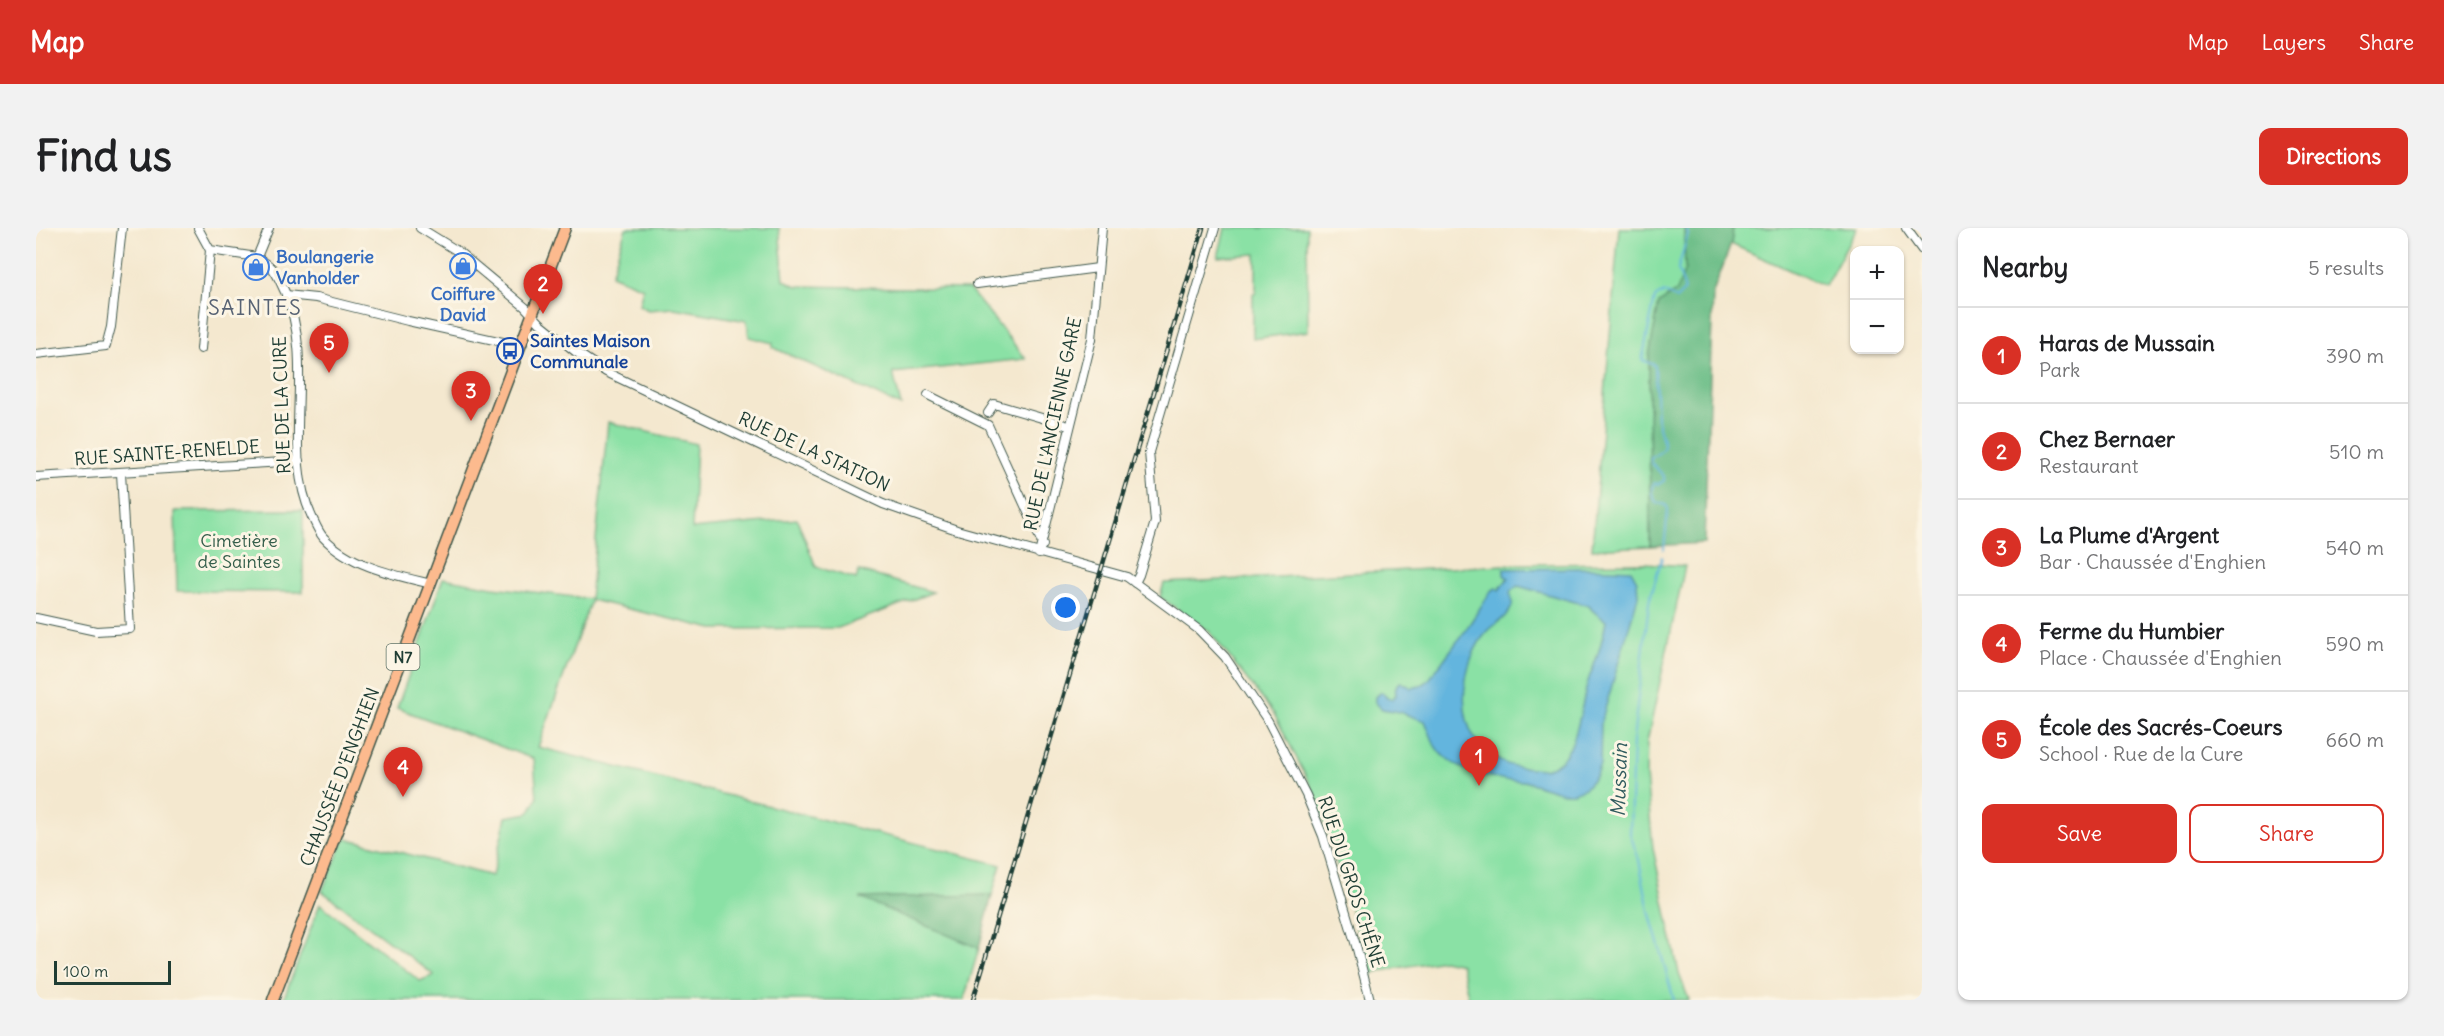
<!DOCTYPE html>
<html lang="en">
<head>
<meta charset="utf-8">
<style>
  :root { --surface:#fff; --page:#f2f2f2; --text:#202124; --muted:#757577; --line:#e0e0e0; --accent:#d93025 }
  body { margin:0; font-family:Delius,sans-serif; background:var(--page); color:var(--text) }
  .controls { position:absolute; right:18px; top:18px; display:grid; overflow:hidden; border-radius:12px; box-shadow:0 2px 4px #0004 }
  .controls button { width:54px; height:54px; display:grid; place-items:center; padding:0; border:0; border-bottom:2px solid var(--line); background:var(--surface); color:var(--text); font:30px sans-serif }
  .scale { position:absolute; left:18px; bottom:15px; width:117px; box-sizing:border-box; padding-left:6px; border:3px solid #1f3d34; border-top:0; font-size:16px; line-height:21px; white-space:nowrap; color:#1f3d34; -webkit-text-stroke:4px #fcf5e5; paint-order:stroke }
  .you { position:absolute; left:1030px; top:380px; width:21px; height:21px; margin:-15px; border:4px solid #fff; border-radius:50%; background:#1a73e8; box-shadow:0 0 0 9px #1a73e833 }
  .badge { display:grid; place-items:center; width:39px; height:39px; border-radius:50%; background:var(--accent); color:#fff; font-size:20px; font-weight:700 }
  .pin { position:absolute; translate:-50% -50px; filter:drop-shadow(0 2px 3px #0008) }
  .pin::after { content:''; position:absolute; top:32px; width:21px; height:18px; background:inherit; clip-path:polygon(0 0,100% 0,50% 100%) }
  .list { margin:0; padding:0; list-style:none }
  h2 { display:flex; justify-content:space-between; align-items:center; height:78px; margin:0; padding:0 24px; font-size:26px }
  h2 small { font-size:20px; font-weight:400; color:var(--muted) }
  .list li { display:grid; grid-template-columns:39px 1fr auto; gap:18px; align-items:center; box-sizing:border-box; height:96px; padding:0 24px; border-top:2px solid var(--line) }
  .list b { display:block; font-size:22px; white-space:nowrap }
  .list p { margin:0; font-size:20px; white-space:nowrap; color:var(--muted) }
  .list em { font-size:20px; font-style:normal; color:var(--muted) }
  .actions { display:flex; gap:12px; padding:18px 24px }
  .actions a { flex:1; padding:14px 0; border:2px solid var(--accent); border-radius:12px; text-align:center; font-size:21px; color:var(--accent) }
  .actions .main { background:var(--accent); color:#fff }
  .map { position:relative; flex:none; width:1886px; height:772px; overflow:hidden; border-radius:12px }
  header { display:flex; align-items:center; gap:36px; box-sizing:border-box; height:84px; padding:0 30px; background:var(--accent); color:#fff }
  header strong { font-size:28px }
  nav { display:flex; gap:33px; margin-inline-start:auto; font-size:21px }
  .intro { display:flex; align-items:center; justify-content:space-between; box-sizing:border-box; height:144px; padding:0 36px }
  h1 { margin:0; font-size:42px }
  .button { padding:15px 27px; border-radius:12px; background:var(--accent); color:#fff; font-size:21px; font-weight:700 }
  main { display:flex; gap:36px; padding:0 36px }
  aside { flex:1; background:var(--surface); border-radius:12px; box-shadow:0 2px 4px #0004 }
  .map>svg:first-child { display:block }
</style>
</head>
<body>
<header>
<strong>Map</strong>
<nav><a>Map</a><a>Layers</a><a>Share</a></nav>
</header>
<div class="intro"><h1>Find us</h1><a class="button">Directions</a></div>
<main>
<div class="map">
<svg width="1886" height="772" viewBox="0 0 1886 772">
  <rect width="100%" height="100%" fill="#fcf5e5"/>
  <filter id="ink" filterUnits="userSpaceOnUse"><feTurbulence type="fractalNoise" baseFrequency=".0167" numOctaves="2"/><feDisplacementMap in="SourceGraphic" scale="12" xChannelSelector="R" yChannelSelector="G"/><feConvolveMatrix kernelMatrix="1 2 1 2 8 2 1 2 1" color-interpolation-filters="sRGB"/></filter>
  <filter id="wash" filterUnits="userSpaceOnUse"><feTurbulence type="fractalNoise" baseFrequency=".008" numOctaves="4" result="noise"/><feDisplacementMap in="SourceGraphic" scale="24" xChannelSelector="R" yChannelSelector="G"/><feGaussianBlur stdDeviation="1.35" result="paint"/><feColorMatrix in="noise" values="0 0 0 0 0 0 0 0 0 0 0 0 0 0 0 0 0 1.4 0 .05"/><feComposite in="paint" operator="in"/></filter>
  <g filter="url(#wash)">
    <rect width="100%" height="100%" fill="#f4e8cf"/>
    <g fill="#8ae1a5" stroke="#548f6c" stroke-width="1.5">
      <polygon points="590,0 743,0 748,52 761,58 933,61 990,131 857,145 865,178 736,119 737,115 713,109 711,93 638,80 612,82 603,77 607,60 575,47"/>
      <polygon points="1189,0 1271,0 1272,103 1217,111 1217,66 1220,65 1220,26 1182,29"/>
      <polygon points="1583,0 1648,0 1649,41 1641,63 1623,75 1613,128 1614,318 1556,321"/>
      <polygon points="1697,0 1821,0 1789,58 1695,16"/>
      <polygon points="572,194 660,216 656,301 761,291 780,339 820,351 823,343 897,364 802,400 677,401 555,372 502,519 965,637 956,667 826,670 943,720 928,772 247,772 284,676 384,753 398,747 286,663 309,610 456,648 470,589 493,585 501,570 498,531 361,480 407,350 457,359 554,371"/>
      <polygon points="267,282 267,364 141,363 139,283"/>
      <polygon points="1609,335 1649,338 1611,514 1610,548 1617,620 1643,746 1653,772 1433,772 1425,736 1407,732 1339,744 1335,748 1329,725 1331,717 1324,713 1280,568 1238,486 1173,403 1124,369 1128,355 1487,336"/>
    </g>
    <g fill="#6fbf8a" stroke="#477e5f" stroke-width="1.5">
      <polygon points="1648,0 1697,0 1695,16 1677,65 1668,315 1614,318 1613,128 1623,75 1641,63 1649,41"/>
      <polygon points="956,667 943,720 824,670"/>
    </g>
    <path fill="#63b5de" stroke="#417989" stroke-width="1.5" fill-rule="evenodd" d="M 1551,340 L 1595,342 L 1601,353 L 1602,368 L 1565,495 L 1564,536 L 1560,547 L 1549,560 L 1537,565 L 1527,565 L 1488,553 L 1470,552 L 1441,546 L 1422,538 L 1404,525 L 1399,518 L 1389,493 L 1363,484 L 1346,481 L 1339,474 L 1339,469 L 1346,464 L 1351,470 L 1356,471 L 1360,467 C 1359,460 1359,457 1365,454 L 1376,460 L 1384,458 L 1392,453 L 1429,403 L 1455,363 L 1460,360 L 1463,362 L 1472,350 L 1468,347 L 1468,341 ZM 1482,358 L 1553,378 L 1557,383 L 1570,393 C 1567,411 1562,428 1555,445 C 1544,470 1545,521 1519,537 C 1508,544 1495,539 1484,539 C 1468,538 1447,525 1439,511 C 1420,480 1428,430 1451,404 C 1458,396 1473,389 1476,378 C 1477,373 1475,368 1474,364 Z"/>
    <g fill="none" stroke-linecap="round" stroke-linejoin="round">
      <g stroke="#63b5de" stroke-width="2">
        <path d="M 1628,321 L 1632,281 L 1630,277 L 1620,274 C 1616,267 1614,262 1618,255 L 1622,256 L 1628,253 L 1628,248 L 1615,235 L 1615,230 L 1627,222 L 1628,217 L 1621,191 L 1619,137 L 1606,132 L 1619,70 L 1628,64 L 1640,71 L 1649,62 L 1642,41 L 1652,6 L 1650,0"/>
        <polyline points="1626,329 1613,374 1597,513 1594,606 1603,632 1613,683 1638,772"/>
      </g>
    </g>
  </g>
  <g filter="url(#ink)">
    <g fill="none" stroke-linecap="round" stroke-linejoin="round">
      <defs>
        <g id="minor">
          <polyline points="162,0 174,22 221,29 233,0"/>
          <polyline points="384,0 423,24 489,79 504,95 540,124 570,144 847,276 921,302 1091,349 1163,402 1189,429 1232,493 1270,567 1287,608 1321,721 1334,772"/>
          <polyline points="1870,0 1886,22"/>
          <path d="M 221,29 C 226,33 232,36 236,40 C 242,47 245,56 249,64 C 281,136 244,222 276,289 C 279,295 282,303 287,309 C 314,338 358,347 395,356"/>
          <polyline points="941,56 1062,40"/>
          <polyline points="250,67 280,70 372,93 485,118"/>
          <polyline points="165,121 174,22"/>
          <polyline points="0,126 70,118 75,99 86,0"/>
          <polyline points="892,167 952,197 1007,317"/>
          <polyline points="952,185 958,176 1033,198"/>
          <polyline points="0,249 263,233"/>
          <polyline points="1003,326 1056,111 1066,0"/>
          <polyline points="1099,355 1103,347 1119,294 1113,224 1179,0"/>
          <polyline points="0,390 60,403 94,401 85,245"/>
        </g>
        <polyline id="major" points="237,772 529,0"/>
      </defs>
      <use href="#minor" stroke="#3f574b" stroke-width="10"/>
      <use href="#major" stroke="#3f574b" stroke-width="13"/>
      <use href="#minor" stroke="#fff" stroke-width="8"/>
      <use href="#major" stroke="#fcba8e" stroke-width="10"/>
      <defs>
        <polyline id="rail" points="937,772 1167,0"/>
      </defs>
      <use href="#rail" stroke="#1f3d34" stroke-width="4.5"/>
      <use href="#rail" stroke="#fcf5e5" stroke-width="2" stroke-dasharray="7" stroke-linecap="butt"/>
    </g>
  </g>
  <defs>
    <symbol id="shop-ring" viewBox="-11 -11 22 22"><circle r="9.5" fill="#fcf5e5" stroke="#3f7fe0" stroke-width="1.5"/><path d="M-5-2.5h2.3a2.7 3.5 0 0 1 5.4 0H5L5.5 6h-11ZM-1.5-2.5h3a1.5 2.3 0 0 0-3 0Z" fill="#3f7fe0"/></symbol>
    <symbol id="bus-ring" viewBox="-11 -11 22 22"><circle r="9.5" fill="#fcf5e5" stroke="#1a4fb4" stroke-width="1.5"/><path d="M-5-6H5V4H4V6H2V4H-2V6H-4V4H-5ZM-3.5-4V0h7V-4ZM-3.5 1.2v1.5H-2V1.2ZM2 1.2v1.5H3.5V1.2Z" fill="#1a4fb4"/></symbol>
  </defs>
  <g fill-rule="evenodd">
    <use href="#shop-ring" x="412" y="23" width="30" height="30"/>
    <use href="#shop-ring" x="205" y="24" width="30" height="30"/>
    <use href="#bus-ring" x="459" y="108" width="30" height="30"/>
  </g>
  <g text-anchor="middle" stroke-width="6" stroke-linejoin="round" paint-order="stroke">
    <rect fill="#fcf5e5" stroke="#617469" stroke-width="1.5" x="350.5" y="416" width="33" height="26" rx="4.5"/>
    <g font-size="16" font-weight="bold" fill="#1f3d34">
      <text x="367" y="435">N7</text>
    </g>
    <g font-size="18" font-weight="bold" fill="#366cbe" stroke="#fcf5e5" text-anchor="start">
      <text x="240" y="35">Boulangerie<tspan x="240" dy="21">Vanholder</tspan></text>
      <text x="427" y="72" text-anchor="middle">Coiffure<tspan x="427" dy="21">David</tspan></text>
    </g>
    <g font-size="18" font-weight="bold" fill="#164399" stroke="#fcf5e5" text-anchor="start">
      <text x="494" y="119">Saintes Maison<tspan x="494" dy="21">Communale</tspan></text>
    </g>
    <g font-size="18" fill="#1f3d34" stroke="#fcf5e5">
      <text transform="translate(246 177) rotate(-92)" y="6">RUE DE LA CURE</text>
      <text transform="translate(1017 196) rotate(-78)" y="6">RUE DE L'ANCIENNE GARE</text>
      <text transform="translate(778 224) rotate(25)" y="6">RUE DE LA STATION</text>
      <text transform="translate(131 225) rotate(-4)" y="6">RUE SAINTE-RENELDE</text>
      <text transform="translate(304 549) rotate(-69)" y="6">CHAUSSÉE D'ENGHIEN</text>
      <text transform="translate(1315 654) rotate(72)" y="6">RUE DU GROS CHÊNE</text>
    </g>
    <g font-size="18" fill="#345e4b" stroke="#fcf5e5">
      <text x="203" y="319">Cimetière<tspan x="203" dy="21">de Saintes</tspan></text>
    </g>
    <g font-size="20" font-style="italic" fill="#305b5e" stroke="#fcf5e5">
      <text transform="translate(1583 552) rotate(-88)" y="7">Mussain</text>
    </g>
    <g font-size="21" letter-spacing="1.5" fill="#586374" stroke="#fcf5e5">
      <text x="219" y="87">SAINTES</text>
    </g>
  </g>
</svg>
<div class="controls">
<button>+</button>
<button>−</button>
</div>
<div class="scale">100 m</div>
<div class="you"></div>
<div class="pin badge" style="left:1443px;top:558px">1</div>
<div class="pin badge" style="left:507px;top:86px">2</div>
<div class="pin badge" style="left:435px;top:193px">3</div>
<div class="pin badge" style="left:367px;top:569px">4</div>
<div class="pin badge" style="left:293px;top:145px">5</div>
</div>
<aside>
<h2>Nearby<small>5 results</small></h2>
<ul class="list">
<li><span class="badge">1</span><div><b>Haras de Mussain</b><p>Park</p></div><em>390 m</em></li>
<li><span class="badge">2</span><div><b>Chez Bernaer</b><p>Restaurant</p></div><em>510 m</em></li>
<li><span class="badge">3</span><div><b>La Plume d'Argent</b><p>Bar · Chaussée d'Enghien</p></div><em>540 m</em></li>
<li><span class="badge">4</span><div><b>Ferme du Humbier</b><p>Place · Chaussée d'Enghien</p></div><em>590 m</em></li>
<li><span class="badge">5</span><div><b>École des Sacrés-Coeurs</b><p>School · Rue de la Cure</p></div><em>660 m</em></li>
</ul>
<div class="actions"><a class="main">Save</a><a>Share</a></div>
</aside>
</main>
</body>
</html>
